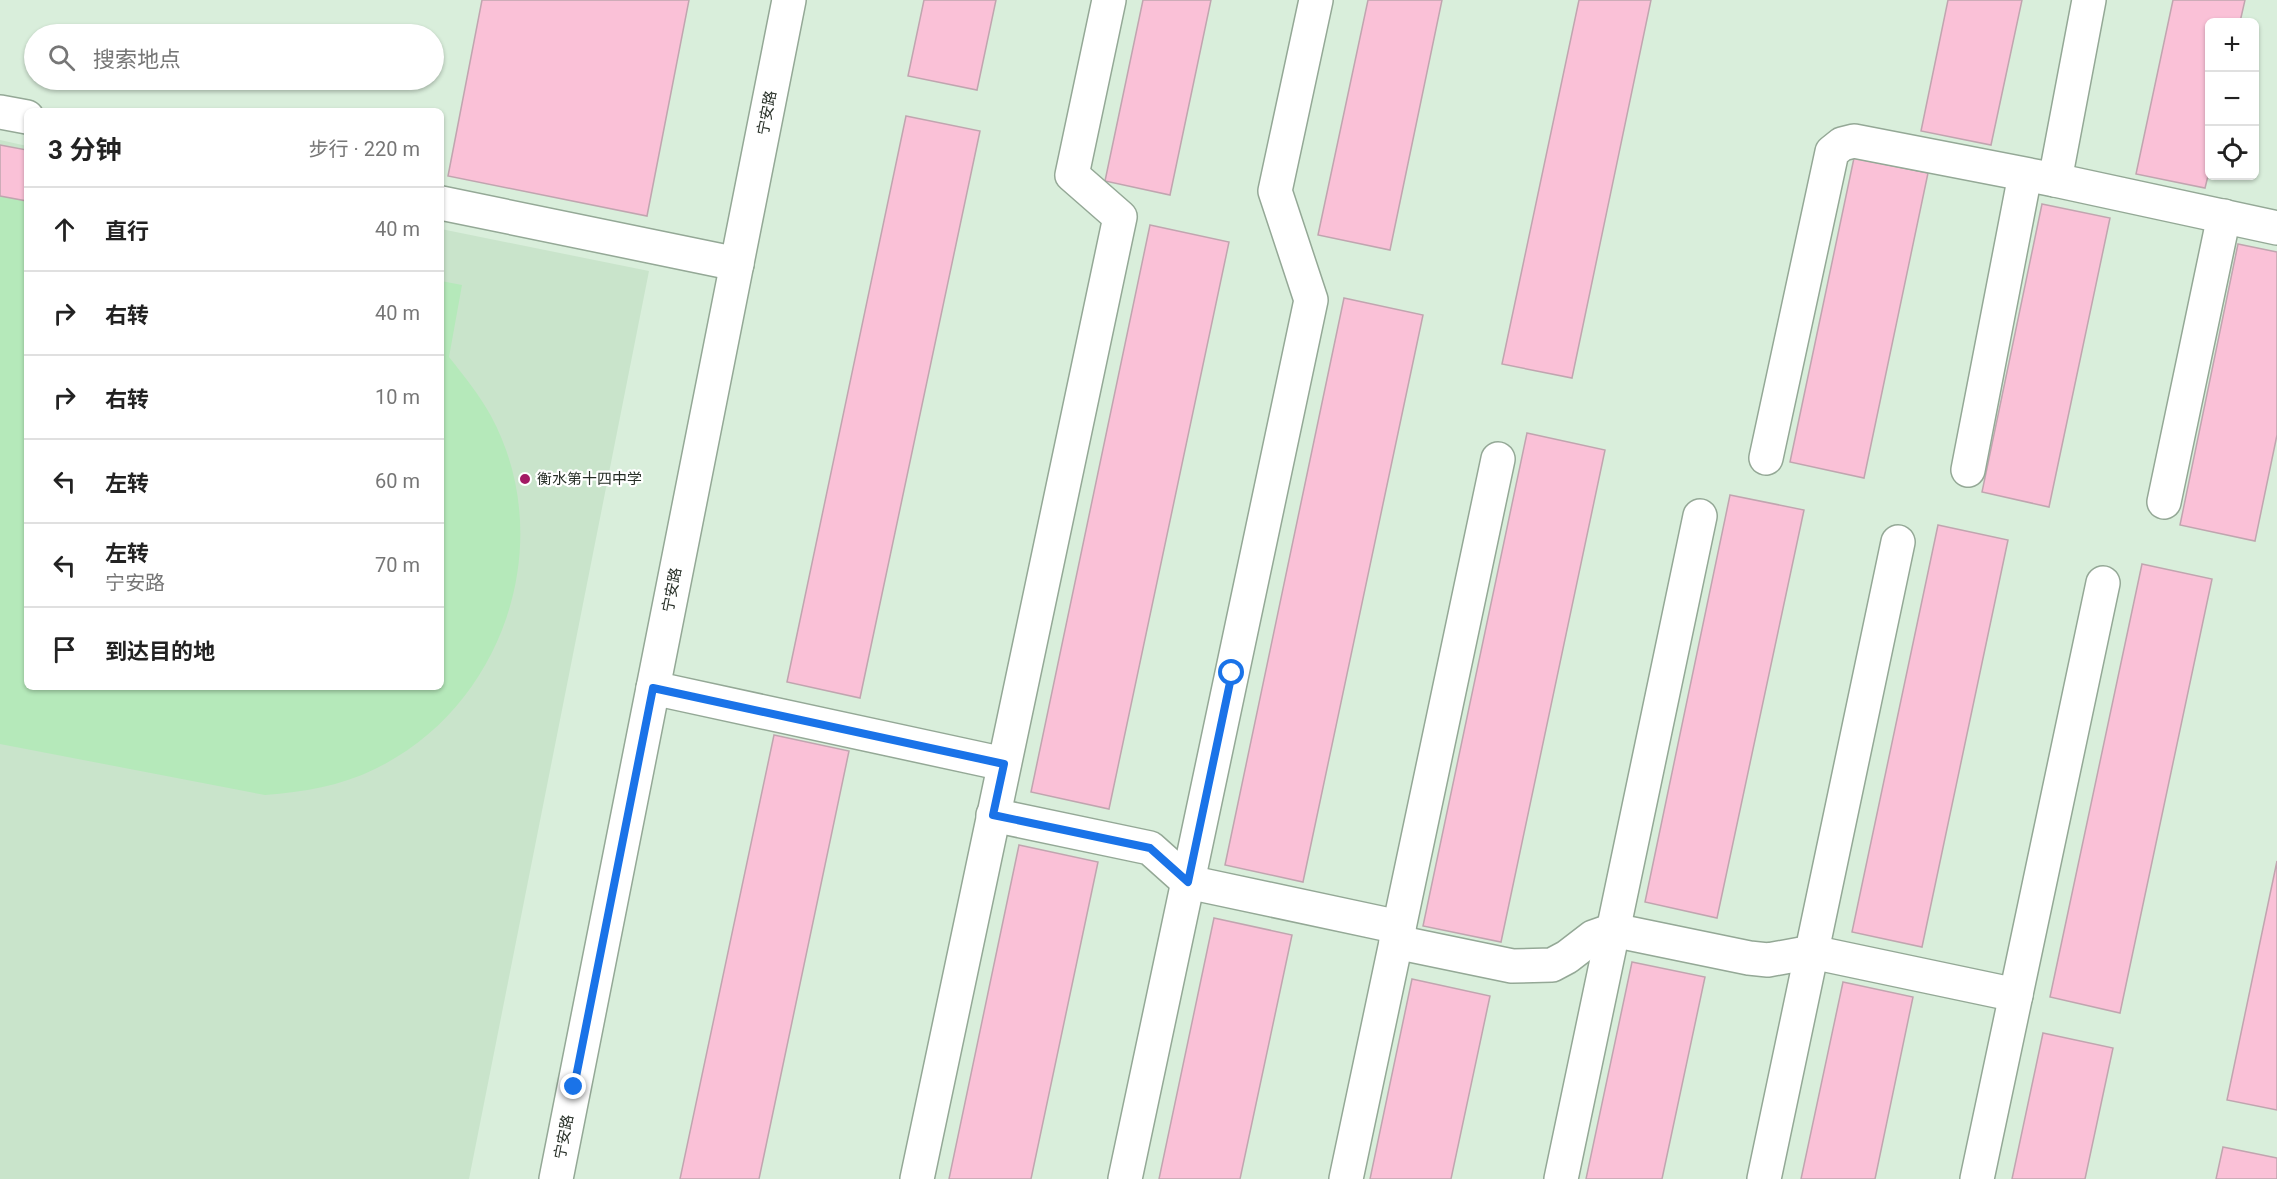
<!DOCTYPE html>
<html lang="zh">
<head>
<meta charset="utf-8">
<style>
  :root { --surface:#fff; --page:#f2f2f2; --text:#222; --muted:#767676; --line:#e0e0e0 }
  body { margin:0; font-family:Roboto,"Noto Sans SC",sans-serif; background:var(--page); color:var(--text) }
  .controls { position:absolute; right:18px; top:18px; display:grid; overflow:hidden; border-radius:9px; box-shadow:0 2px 4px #0004 }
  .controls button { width:54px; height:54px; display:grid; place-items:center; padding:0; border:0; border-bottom:2px solid var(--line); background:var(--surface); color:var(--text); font:30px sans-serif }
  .stop { position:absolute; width:18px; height:18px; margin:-14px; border:4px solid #1a73e8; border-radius:50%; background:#fff }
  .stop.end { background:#1a73e8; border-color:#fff; box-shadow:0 2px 6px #0008 }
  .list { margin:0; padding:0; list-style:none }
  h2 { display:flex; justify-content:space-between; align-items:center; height:78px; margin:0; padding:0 24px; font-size:26px }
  h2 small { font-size:20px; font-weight:400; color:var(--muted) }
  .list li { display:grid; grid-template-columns:39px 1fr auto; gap:18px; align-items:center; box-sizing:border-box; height:84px; padding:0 24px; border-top:2px solid var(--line) }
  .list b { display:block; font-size:22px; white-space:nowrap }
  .list p { margin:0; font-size:20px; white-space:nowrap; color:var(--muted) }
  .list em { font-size:20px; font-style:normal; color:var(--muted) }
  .icon { flex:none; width:33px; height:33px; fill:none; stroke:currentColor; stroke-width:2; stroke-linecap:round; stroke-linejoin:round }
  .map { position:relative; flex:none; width:2277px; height:1179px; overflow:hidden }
  .search { position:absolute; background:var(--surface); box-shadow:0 2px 4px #0004; left:24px; top:24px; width:420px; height:66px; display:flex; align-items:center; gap:15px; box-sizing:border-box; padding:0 21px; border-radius:33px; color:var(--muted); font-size:22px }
  .panel { position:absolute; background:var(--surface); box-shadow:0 2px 4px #0004; left:24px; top:108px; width:420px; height:582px; border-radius:9px }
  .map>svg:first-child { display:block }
</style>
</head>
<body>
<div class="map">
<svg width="2277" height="1179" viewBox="0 0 2277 1179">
  <rect width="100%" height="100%" fill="#d9eedb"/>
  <polygon fill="#c9e4cb" points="0,140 27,146 27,687 441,687 441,229 649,271 469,1179 0,1179"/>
  <path fill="#b5e9ba" d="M 0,196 L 27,201 L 27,687 L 441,687 L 441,281 L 462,285 L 449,357 C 464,376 479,394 491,416 C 559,542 504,707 375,769 C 340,786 304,792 265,795 L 0,744 Z"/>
  <g fill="#fac1d7" stroke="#c0a5af" stroke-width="1.5">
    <polygon points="482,0 689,0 647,216 448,176"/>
    <polygon points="924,0 996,0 977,90 908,76"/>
    <polygon points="1143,0 1211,0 1170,195 1105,181"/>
    <polygon points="1368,0 1442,0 1390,250 1318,235"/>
    <polygon points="1579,0 1651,0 1572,378 1502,364"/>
    <polygon points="1948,0 2022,0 1991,145 1921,131"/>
    <polygon points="2173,0 2245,0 2240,22 2210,22 2210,168 2205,188 2136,174"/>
    <polygon points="906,116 980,131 860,698 787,682"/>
    <polygon points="0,145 27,150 27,201 0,196"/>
    <polygon points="1854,158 1928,173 1864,478 1790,462"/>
    <polygon points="2042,204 2110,218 2049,507 1982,492"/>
    <polygon points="1150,225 1229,242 1109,809 1031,792"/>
    <polygon points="2238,244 2277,252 2277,435 2255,541 2180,525"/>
    <polygon points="1344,298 1423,315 1303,882 1225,865"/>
    <polygon points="1527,433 1605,450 1501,942 1423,926"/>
    <polygon points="1730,495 1804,510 1717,918 1645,902"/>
    <polygon points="1938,525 2008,540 1922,947 1852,932"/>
    <polygon points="2142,564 2212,579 2120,1013 2050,997"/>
    <polygon points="774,735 849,751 759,1179 680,1179"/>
    <polygon points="1019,845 1098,862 1031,1179 949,1179"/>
    <polygon points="2277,861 2277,1110 2227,1100"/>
    <polygon points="1214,918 1292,935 1240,1179 1159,1179"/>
    <polygon points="1632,962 1705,977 1662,1179 1586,1179"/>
    <polygon points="1412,979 1490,996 1451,1179 1370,1179"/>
    <polygon points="1843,982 1913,997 1875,1179 1801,1179"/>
    <polygon points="2043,1033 2113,1048 2085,1179 2012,1179"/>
    <polygon points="2223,1147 2277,1158 2277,1179 2216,1179"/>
  </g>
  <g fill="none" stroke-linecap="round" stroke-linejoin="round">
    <defs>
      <g id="minor">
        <polyline points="0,112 27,117"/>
        <polyline points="2055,180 2277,228"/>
        <polyline points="441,203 737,264"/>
        <polyline points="1766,458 1832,152 1842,144 1854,141 2055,180 2089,0"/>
        <polyline points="1968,470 2025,175"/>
        <polyline points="2164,502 2224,216"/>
        <polyline points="653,688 1004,764"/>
        <polyline points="993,815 1150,848 1188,882 1399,927"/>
        <polyline points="1396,942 1512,966 1552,965 1567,957 1593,937 1613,930 1749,958 1768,960 1812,952 2016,995"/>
        <polyline points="556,1179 789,0"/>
        <polyline points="917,1179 1120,217 1072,175 1109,0"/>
        <polyline points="1125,1179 1311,300 1275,191 1316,0"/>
        <polyline points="1346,1179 1498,459"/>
        <polyline points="1561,1179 1700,516"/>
        <polyline points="1764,1179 1898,542"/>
        <polyline points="1977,1179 2103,583"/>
      </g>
    </defs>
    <use href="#minor" stroke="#94a896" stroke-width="36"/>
    <use href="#minor" stroke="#fff" stroke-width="33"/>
  </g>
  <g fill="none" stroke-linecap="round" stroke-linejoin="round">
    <polyline stroke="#1a73e8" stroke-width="8" points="574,1087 653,688 1004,764 993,815 1150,848 1188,882 1232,673"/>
  </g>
  <circle fill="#a31a64" stroke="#fff" stroke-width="2" cx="525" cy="479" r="6"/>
  <g text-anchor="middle" stroke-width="4.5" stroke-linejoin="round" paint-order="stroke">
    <g font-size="15" fill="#262e26" stroke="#fff">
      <text transform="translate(767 113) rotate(-79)" y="5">宁安路</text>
      <text transform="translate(672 590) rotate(-79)" y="5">宁安路</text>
      <text transform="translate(564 1137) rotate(-79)" y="5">宁安路</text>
    </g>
    <g font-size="15" fill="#262e26" stroke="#fff" text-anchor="start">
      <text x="537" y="484">衡水第十四中学</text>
    </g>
  </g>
</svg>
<div class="controls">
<button>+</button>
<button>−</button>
<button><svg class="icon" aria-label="locate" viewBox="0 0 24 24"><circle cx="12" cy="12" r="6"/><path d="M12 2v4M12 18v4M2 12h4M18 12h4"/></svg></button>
</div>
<div class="stop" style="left:1232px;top:673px"></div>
<div class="stop end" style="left:574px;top:1087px"></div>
<div class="search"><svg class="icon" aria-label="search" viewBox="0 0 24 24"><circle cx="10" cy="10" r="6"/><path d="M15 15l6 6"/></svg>搜索地点</div>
<section class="panel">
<h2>3 分钟<small>步行 · 220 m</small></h2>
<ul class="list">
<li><svg class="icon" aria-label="ahead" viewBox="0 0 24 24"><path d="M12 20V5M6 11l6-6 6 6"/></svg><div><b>直行</b></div><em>40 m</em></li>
<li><svg class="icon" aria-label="right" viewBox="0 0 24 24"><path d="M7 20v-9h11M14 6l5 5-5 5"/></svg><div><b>右转</b></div><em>40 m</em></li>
<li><svg class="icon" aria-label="right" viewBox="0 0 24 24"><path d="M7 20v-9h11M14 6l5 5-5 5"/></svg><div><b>右转</b></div><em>10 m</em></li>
<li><svg class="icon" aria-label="left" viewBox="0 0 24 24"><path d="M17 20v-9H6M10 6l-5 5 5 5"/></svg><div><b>左转</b></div><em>60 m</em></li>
<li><svg class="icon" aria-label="left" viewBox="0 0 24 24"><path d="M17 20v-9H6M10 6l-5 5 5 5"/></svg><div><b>左转</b><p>宁安路</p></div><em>70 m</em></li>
<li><svg class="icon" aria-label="arrive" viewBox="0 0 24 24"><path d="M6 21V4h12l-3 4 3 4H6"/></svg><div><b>到达目的地</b></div></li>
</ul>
</section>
</div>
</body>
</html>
